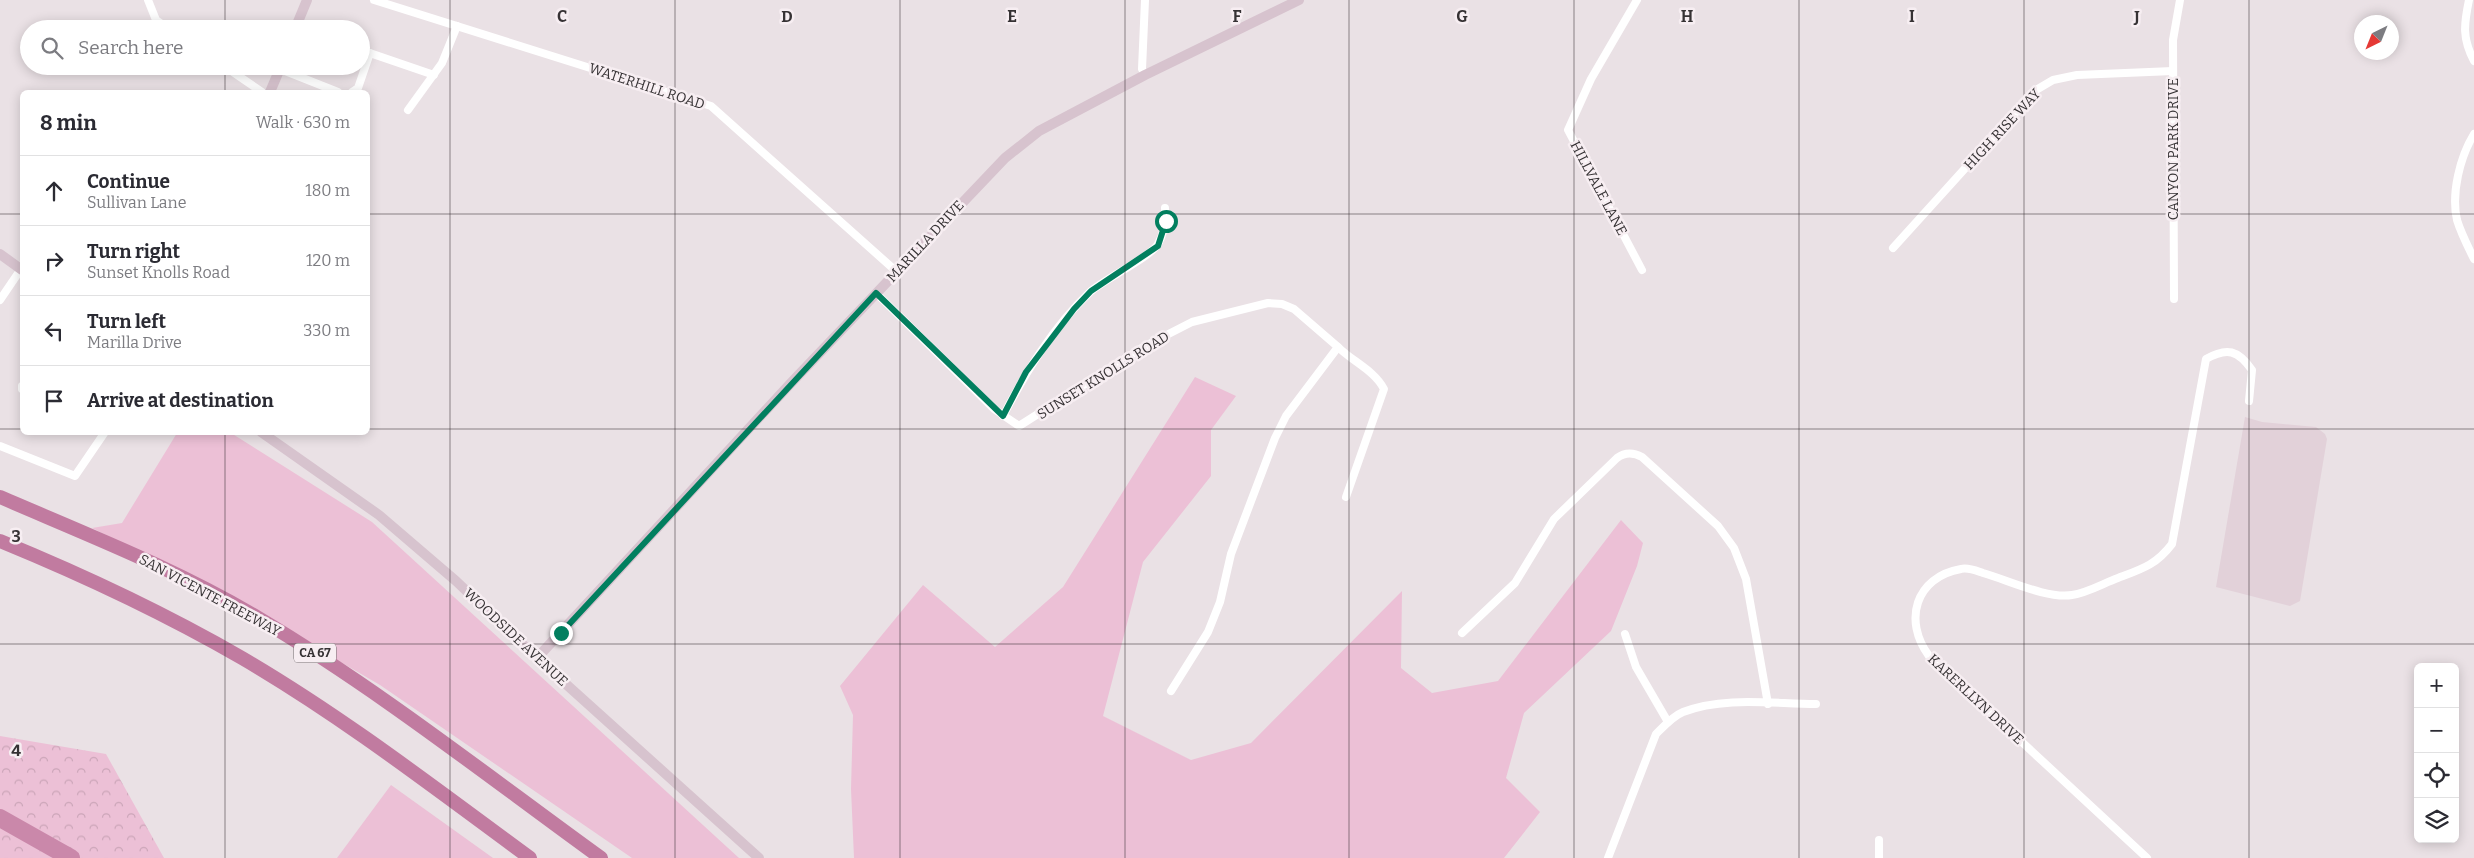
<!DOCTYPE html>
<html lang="en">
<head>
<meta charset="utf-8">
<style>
  :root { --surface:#fff; --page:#f2f2f3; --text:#2b2b33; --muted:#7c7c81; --line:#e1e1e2 }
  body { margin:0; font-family:Bitter,serif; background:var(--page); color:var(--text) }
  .controls { position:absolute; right:15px; bottom:15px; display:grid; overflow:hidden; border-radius:8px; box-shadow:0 2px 12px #0003 }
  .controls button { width:45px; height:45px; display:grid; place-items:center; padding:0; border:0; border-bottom:1px solid var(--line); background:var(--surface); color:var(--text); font:25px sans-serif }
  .compass { position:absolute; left:2354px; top:15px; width:45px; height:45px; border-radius:50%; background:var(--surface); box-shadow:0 2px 12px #0003; rotate:223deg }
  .stop { position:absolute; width:15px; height:15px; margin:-11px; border:4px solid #027f5f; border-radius:50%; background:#fff }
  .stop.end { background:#027f5f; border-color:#fff; box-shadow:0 1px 5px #0008 }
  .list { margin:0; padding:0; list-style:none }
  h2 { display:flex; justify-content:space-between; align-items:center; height:65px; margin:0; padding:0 20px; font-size:21px }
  h2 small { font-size:16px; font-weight:400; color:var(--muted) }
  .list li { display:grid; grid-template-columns:32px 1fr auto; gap:15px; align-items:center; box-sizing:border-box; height:70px; padding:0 20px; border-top:1px solid var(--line) }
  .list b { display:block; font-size:19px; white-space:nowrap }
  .list p { margin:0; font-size:16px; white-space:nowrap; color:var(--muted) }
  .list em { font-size:16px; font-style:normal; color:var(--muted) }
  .icon { flex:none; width:28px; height:28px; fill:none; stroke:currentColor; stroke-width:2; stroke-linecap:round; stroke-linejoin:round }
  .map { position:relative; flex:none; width:2474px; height:858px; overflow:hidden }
  .search { position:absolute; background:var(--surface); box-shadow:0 2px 12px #0003; left:20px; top:20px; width:350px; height:55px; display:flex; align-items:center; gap:12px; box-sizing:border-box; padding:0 18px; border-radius:28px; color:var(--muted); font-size:19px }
  .panel { position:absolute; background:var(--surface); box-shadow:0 2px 12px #0003; left:20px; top:90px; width:350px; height:345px; border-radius:8px }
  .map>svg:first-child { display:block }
</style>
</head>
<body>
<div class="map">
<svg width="2474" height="858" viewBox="0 0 2474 858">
  <defs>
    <pattern id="forest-crowns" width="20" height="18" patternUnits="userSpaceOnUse" patternTransform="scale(1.25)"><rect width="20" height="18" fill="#ecc0d6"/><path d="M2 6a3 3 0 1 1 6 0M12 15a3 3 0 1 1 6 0" fill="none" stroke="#cba5b8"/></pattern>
  </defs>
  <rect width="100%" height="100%" fill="#eae1e5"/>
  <polygon fill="#e2d1d9" points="2245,417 2262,422 2316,427 2325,434 2327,439 2300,601 2290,606 2216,587"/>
  <g fill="#ecc0d6">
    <polygon points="1195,377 1236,396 1211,430 1211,476 1143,562 1103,716 1191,760 1251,743 1402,591 1401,668 1432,693 1498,681 1621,520 1643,543 1637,566 1611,631 1524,713 1506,778 1540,812 1504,858 854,858 851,789 853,715 840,686 923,585 995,647 1063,587"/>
    <polygon points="177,433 231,433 372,522 739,858 632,858 380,685 236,601 92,528 122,523"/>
    <polygon points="391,785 493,858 337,858"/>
  </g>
  <polygon fill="url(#forest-crowns)" points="0,736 106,754 164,858 0,858"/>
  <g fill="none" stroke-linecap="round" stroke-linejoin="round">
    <polyline stroke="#ca88aa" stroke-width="18" points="0,818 71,858"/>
    <g stroke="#fff" stroke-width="8">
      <polyline points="148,0 156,20 169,29"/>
      <polyline points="374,0 711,106 897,272"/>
      <polyline points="1145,0 1142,69 1145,75"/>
      <polyline points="1637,0 1591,79 1568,130 1642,270"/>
      <path d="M 2469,0 C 2464,24 2462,38 2474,61"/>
      <polyline points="361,50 434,75"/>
      <polyline points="224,66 262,92"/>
      <polyline points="280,69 338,92"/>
      <polyline points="352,92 358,88 370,53"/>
      <polyline points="408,110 442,63 457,26"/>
      <path d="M 2474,134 C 2460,157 2451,193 2457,220 C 2461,233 2468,247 2474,259"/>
      <polyline points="1893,248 2036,90 2053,80 2077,75 2173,71"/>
      <polyline points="876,293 994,409 1019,426 1145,346 1192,322 1268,303 1282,304 1294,309 1338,347 1286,416 1275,438 1231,554 1220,602 1208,632 1171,691"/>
      <polyline points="2174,299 2173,40 2180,0"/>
      <polyline points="0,300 21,269"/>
      <path d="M 1338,347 C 1353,362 1374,370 1384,389 L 1346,497"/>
      <polyline points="22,386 22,389"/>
      <path d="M 1003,416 C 1026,372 1053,327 1090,292 C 1103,280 1152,256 1158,244 C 1164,233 1166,220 1165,208"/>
      <polyline points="0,446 75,476 105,432"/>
      <path d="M 1462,633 L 1515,583 L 1554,519 L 1617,458 C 1625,452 1633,452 1642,457 L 1718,526 L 1734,548 L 1746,579 L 1768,704"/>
      <polyline points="1625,634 1636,667 1668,722"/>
      <path d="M 1608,858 L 1656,734 C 1664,726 1673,716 1683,712 C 1724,696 1774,704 1816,704"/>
      <polyline points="1879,858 1879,840"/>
      <path d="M 2147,858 L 1929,656 C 1903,621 1915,577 1961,569 C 1968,567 1977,571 1983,573 C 2008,580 2047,599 2072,595 C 2087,593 2104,583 2118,578 C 2142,569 2156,565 2172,544 L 2206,359 C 2227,347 2238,350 2252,370 L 2249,401"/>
    </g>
    <g stroke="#d7c3ce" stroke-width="10">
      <polyline points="295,29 307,0"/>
      <polyline points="270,92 281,66"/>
      <polyline points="0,254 22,270"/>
      <polyline points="261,432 379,515 456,581 537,658 759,858"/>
      <polyline points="537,658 791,383 1005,158 1039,131 1145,75 1299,0"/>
    </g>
    <g stroke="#c17ba0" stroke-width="14">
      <path d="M 0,497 C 88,535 178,570 260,619 C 379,690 489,777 601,858"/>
      <path d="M 0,541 C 83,575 164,613 242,658 C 343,717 436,789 530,858"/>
    </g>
  </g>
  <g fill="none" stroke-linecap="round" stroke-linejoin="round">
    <polyline stroke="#027f5f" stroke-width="6" points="561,633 876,293 1003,416 1026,372 1074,309 1091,291 1158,246 1166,221"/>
  </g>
  <path fill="none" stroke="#363234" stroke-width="1" stroke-opacity="0.55" d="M 225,0 L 225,29M 450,0 L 450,858M 675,0 L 675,858M 900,0 L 900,858M 1125,0 L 1125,858M 1349,0 L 1349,858M 1574,0 L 1574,858M 1799,0 L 1799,858M 2024,0 L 2024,858M 2249,0 L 2249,858M 225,66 L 225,92M 0,214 L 22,214M 368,214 L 2474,214M 0,429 L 22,429M 368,429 L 2474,429M 225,432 L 225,858M 0,644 L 2474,644"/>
  <g text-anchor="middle" stroke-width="5" stroke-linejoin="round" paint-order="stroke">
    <rect fill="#f7eef2" stroke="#706a6d" stroke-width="1" x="294" y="643.5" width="42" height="19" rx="4"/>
    <g font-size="12" font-weight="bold" fill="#363234">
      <text x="315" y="657">CA 67</text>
    </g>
    <g font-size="14" fill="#363234" stroke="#f7eef2">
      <text transform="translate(647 86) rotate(18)" y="5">WATERHILL ROAD</text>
      <text transform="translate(2002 129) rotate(-47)" y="5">HIGH RISE WAY</text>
      <text transform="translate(2173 149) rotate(-90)" y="5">CANYON PARK DRIVE</text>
      <text transform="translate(1599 188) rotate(62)" y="5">HILLVALE LANE</text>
      <text transform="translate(925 241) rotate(-47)" y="5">MARILLA DRIVE</text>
      <text transform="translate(1103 375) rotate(-32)" y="5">SUNSET KNOLLS ROAD</text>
      <text transform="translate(210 595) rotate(28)" y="5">SAN VICENTE FREEWAY</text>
      <text transform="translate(516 637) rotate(43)" y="5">WOODSIDE AVENUE</text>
      <text transform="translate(1976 699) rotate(43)" y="5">KARERLLYN DRIVE</text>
    </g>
  </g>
  <g font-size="16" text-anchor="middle" font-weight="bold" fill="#363234" stroke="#f7eef2" stroke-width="5" stroke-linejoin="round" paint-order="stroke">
    <text x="562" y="22">C</text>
    <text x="787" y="22">D</text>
    <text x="1012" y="22">E</text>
    <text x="1237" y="22">F</text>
    <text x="1462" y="22">G</text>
    <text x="1687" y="22">H</text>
    <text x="1912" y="22">I</text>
    <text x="2137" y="22">J</text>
    <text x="16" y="542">3</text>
    <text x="16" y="756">4</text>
  </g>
</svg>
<div class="controls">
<button>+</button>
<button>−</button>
<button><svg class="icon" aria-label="locate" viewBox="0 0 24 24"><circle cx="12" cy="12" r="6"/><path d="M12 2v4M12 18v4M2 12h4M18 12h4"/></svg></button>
<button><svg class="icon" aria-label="layers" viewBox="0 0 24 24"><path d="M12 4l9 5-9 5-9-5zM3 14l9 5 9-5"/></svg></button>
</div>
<svg class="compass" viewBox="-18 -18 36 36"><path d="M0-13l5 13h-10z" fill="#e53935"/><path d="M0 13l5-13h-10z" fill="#7c7c81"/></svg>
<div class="stop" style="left:1166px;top:221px"></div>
<div class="stop end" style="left:561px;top:633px"></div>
<div class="search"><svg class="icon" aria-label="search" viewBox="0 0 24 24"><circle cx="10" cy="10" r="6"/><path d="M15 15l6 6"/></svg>Search here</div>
<section class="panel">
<h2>8 min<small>Walk · 630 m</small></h2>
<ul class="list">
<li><svg class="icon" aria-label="ahead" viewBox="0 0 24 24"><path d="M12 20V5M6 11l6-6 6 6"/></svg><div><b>Continue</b><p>Sullivan Lane</p></div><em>180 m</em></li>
<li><svg class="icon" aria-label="right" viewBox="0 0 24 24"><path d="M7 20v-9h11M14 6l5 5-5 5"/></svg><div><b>Turn right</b><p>Sunset Knolls Road</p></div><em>120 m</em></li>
<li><svg class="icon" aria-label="left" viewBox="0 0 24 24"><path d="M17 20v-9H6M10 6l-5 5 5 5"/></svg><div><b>Turn left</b><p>Marilla Drive</p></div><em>330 m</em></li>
<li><svg class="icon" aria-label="arrive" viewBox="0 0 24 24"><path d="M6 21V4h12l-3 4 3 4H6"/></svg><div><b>Arrive at destination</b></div></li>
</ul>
</section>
</div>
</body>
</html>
